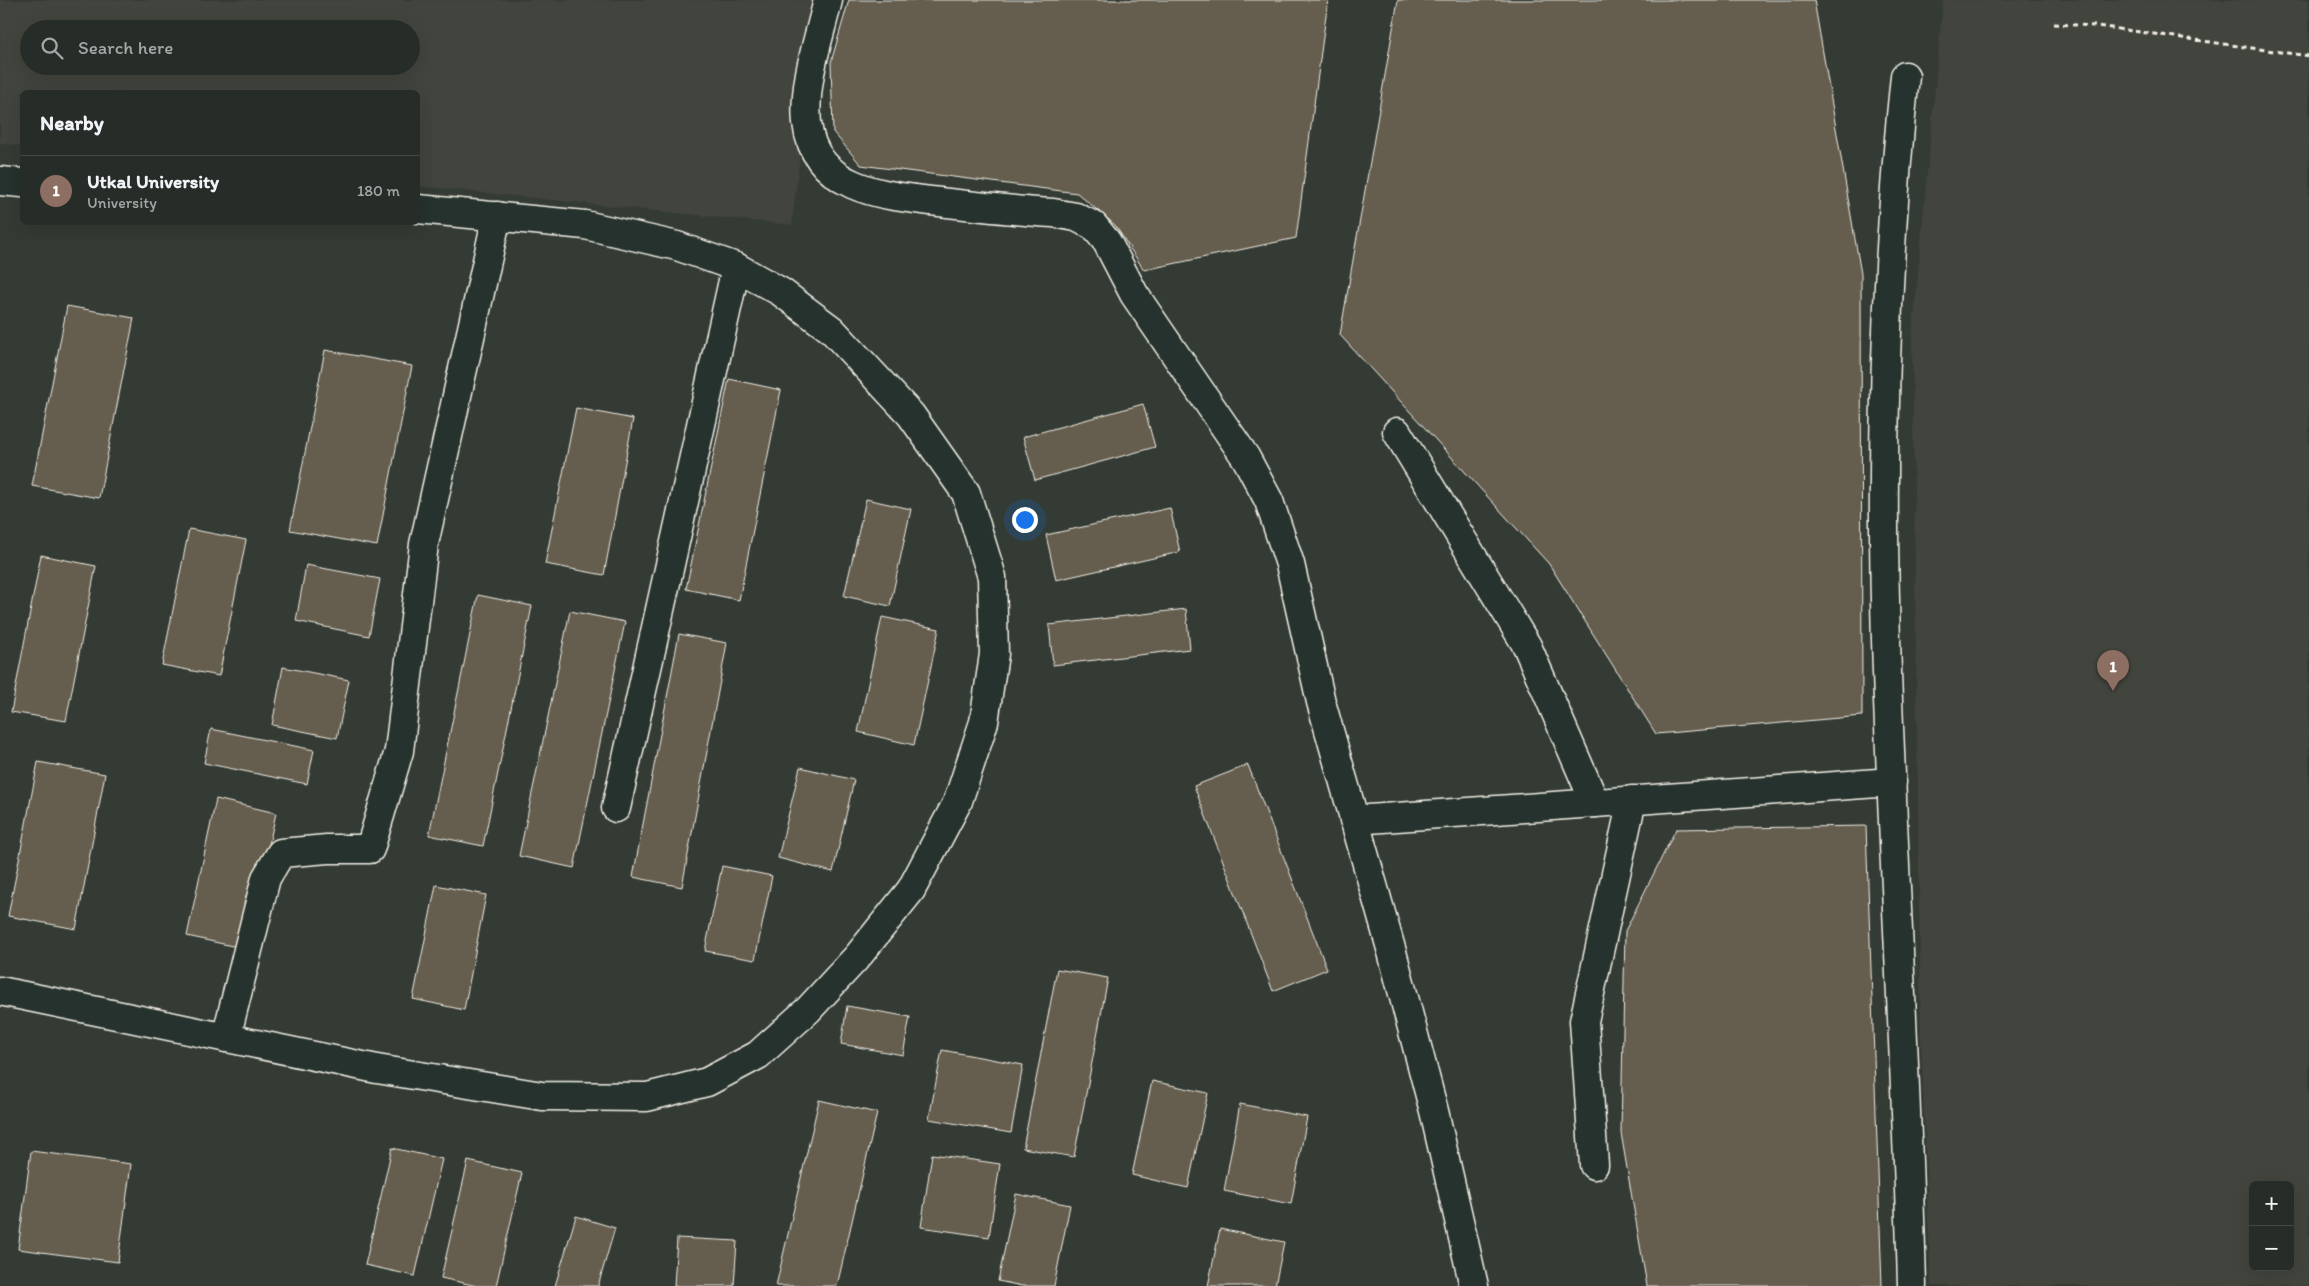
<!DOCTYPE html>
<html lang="en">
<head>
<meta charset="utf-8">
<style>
  :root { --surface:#262c27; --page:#2e342f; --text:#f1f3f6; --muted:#a4a7a7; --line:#424844; --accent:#ffd166 }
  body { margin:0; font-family:Itim,sans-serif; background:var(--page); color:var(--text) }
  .controls { position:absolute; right:15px; bottom:15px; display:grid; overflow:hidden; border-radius:8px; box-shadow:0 5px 20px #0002 }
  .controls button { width:45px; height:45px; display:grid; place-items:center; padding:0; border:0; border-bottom:1px solid var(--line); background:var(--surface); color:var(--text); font:25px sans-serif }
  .you { position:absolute; left:1024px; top:519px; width:18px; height:18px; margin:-12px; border:4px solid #fff; border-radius:50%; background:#1a73e8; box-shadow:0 0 0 8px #1a73e833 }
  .badge { display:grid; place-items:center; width:32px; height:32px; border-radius:50%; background:var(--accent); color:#fff; font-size:16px; font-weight:700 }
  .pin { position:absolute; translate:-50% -41px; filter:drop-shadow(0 1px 2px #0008) }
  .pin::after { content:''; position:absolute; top:26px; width:18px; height:15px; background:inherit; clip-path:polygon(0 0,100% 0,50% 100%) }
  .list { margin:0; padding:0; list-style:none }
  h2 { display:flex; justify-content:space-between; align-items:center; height:65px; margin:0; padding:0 20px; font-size:21px }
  h2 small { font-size:16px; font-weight:400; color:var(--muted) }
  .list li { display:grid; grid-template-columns:32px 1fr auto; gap:15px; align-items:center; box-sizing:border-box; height:70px; padding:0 20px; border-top:1px solid var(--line) }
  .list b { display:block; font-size:19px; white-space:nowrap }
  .list p { margin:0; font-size:16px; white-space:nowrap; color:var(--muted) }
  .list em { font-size:16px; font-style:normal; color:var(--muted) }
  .icon { flex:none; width:28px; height:28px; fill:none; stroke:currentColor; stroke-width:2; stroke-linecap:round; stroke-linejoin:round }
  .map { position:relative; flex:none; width:2309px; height:1286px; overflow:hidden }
  .search { position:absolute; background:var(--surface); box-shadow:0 5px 20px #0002; left:20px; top:20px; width:400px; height:55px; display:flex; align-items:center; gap:12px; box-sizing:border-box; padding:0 18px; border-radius:28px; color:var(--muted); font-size:19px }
  .panel { position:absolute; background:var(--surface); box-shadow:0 5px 20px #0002; left:20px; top:90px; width:400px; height:135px; border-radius:8px }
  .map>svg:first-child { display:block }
</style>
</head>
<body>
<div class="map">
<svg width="2309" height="1286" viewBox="0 0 2309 1286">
  <rect width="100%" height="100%" fill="#333b34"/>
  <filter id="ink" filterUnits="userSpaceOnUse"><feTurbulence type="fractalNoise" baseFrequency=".02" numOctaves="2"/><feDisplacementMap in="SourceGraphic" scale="10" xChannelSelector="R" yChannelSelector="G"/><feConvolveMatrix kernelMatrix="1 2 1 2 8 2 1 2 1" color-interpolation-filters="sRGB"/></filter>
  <g filter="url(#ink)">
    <g fill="#42453c" fill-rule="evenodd">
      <path d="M 0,0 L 817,0 L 792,225 L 418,186 L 418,92 L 22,92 L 22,146 L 0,143 ZM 29,29 L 411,29 L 411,66 L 29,66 Z"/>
      <path d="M 1943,0 L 2309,0 L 2309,1286 L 1931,1286 L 1921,1042 L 1912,339 ZM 2253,1185 L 2290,1185 L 2290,1267 L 2253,1267 Z"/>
    </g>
    <g fill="#655d4e" stroke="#f4f1e8">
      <polygon points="849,0 1328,0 1296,238 1144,270 1115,225 1077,193 861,165 833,132 831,62"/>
      <polygon points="1398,0 1814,0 1861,274 1862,716 1656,734 1549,564 1340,335"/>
      <polygon points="67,306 134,318 99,498 32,486"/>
      <polygon points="325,350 412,366 377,546 290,530"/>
      <polygon points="729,379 781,390 739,600 686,589"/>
      <polygon points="1143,404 1155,447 1035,480 1023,437"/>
      <polygon points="576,408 633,419 604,575 545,564"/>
      <polygon points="866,499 911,509 890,606 844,596"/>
      <polygon points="1170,508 1180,552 1056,580 1046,535"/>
      <polygon points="189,529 246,540 219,676 162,665"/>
      <polygon points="41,555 96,566 66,721 11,712"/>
      <polygon points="306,565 380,579 369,636 296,621"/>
      <polygon points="478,595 532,606 483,846 429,835"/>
      <polygon points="1186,609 1190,649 1053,665 1049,625"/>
      <polygon points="570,611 625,622 574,868 519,856"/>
      <polygon points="882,617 939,629 914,745 858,732"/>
      <polygon points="679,634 727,643 682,887 633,877"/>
      <polygon points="283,667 349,680 337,738 272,725"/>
      <polygon points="211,729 314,750 307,784 204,763"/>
      <polygon points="38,762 105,774 76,929 8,916"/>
      <polygon points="1248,765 1327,969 1273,991 1194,786"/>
      <polygon points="800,767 854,780 833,872 778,858"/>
      <polygon points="216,799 276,813 246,949 187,936"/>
      <polygon points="1866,826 1882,1286 1647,1286 1621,1133 1625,931 1676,829"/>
      <polygon points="722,866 772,876 755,960 705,951"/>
      <polygon points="436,885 486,895 464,1010 413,999"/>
      <polygon points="1057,969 1108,978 1074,1157 1023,1148"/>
      <polygon points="847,1006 910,1017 903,1055 841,1044"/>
      <polygon points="942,1050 1023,1065 1011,1133 929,1119"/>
      <polygon points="1152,1081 1208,1093 1188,1188 1132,1175"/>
      <polygon points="819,1100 877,1113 837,1286 776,1286"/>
      <polygon points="1240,1104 1307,1117 1291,1204 1224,1191"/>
      <polygon points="392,1148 442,1159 415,1276 365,1265"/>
      <polygon points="31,1151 131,1164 118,1262 18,1249"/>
      <polygon points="932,1154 1000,1164 989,1237 921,1227"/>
      <polygon points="468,1161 522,1173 496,1286 477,1286 441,1278"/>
      <polygon points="1016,1194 1070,1205 1054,1286 1022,1286 998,1281"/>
      <polygon points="576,1216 615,1228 598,1286 555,1286"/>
      <polygon points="1220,1229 1284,1242 1275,1286 1208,1286"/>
      <polygon points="677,1238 737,1241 734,1286 674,1286"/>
    </g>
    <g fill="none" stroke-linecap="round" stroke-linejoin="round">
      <defs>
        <g id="minor">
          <path d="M 828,0 C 819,39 803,82 807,123 C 815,194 892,196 948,203 C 983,207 1018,211 1053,213 L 1076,217 L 1094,226 L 1107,242 L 1134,294 L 1246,458 L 1269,501 L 1290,564 L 1321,702 L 1392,952 L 1434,1111 L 1474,1286"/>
          <path d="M 1905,76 C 1884,274 1880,473 1887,672 C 1894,877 1907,1081 1912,1286"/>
          <polyline points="0,181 22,183"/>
          <polyline points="1397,432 1527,646 1595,803"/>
          <polyline points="616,808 736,267"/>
          <polyline points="1354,820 1892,782"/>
          <polyline points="0,991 377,1069 542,1096 647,1097 707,1082 758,1055 808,1010 858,956 911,890 958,801 984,722 994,654 992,577 966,493 911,415 832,330 781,292 736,267 677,246 585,225 418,209"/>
          <polyline points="226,1038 266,878 281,853 327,849 370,849 399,751 424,544 497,216"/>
          <polyline points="1594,1165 1584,1021 1632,800"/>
        </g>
      </defs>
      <use href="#minor" stroke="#f4f1e8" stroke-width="31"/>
      <polyline stroke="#f4f1e8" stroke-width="3" stroke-dasharray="5 4" stroke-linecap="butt" points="2054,24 2097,26 2309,56"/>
      <use href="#minor" stroke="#26332d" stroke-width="28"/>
    </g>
  </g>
</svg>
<div class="controls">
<button>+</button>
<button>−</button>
</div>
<div class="you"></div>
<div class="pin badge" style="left:2113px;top:691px;background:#8d6e63">1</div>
<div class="search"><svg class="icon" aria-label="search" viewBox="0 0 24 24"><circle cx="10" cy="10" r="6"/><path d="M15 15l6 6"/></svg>Search here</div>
<section class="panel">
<h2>Nearby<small></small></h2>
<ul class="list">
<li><span class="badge" style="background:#8d6e63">1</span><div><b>Utkal University</b><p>University</p></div><em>180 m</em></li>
</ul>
</section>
</div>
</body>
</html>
